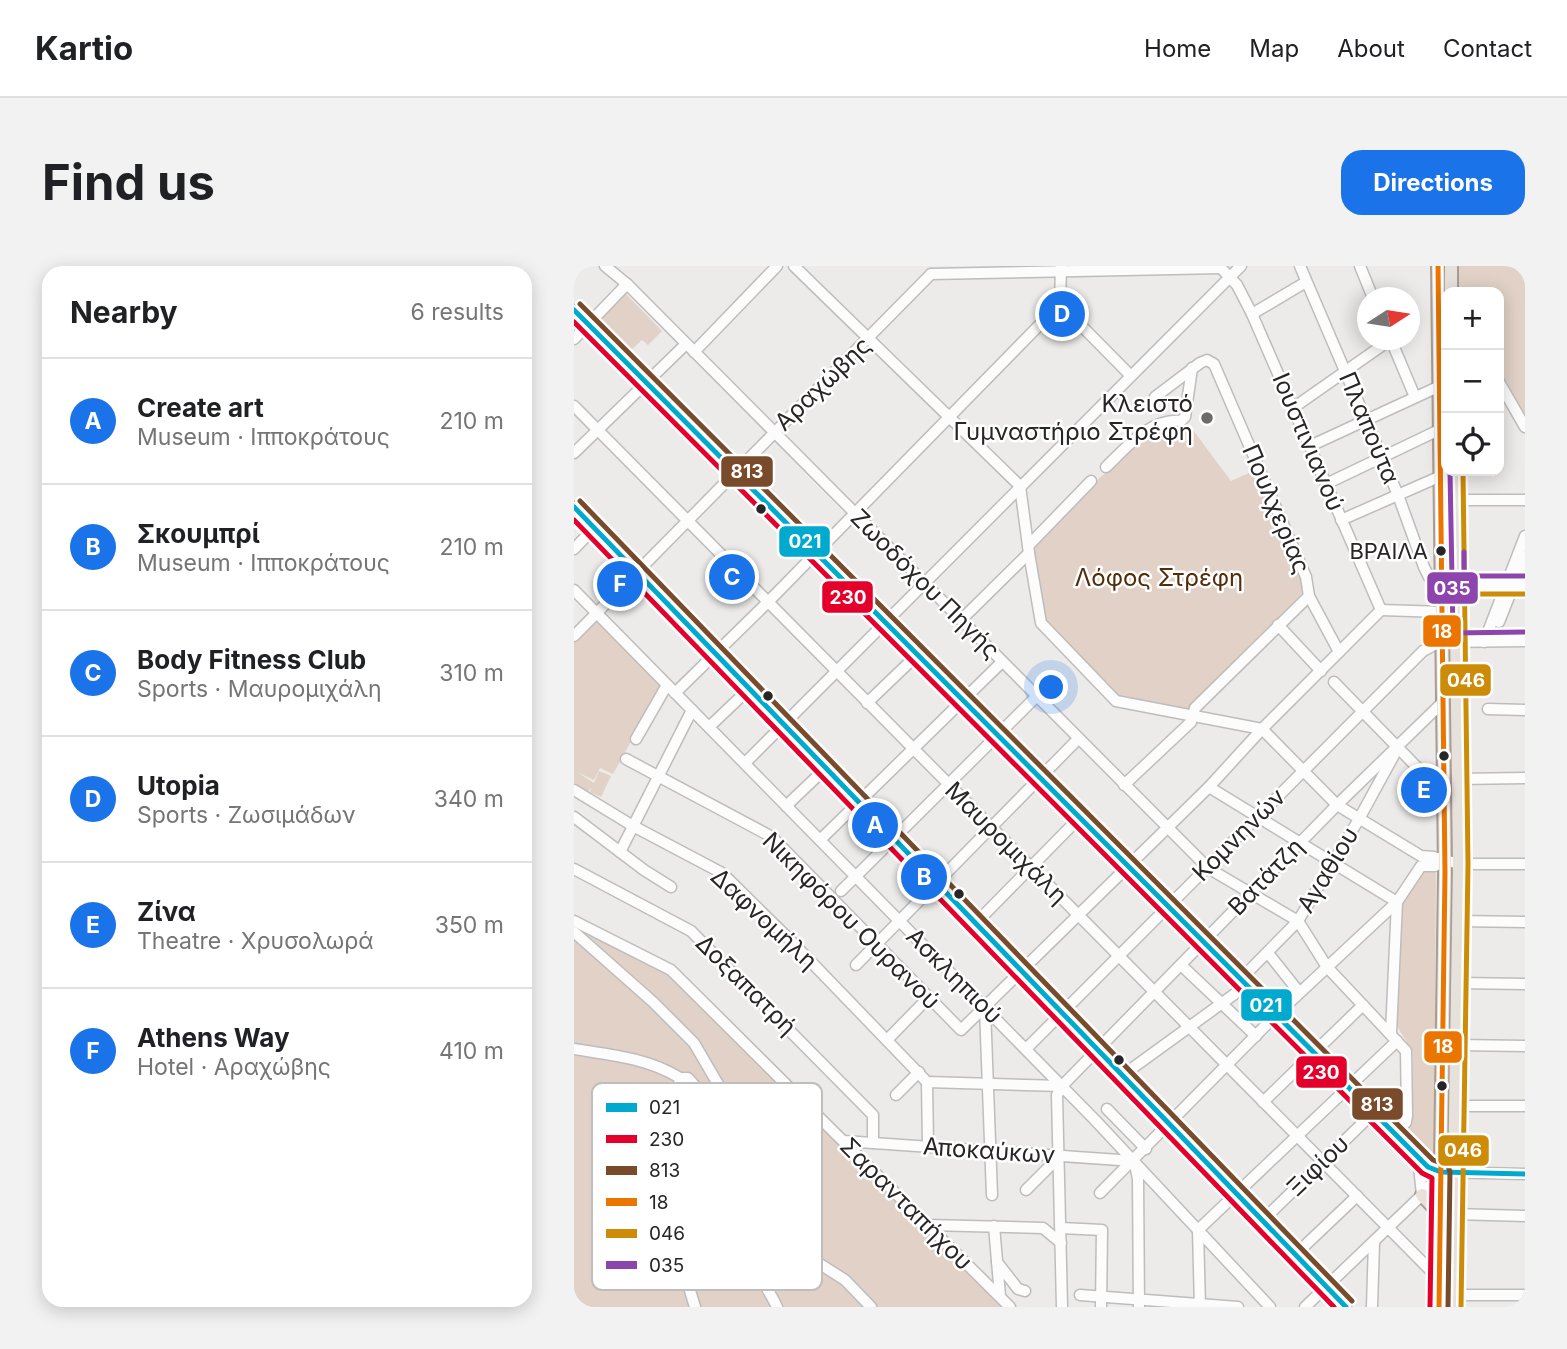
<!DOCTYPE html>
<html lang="en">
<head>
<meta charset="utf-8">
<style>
  :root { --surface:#fff; --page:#f2f2f2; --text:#202124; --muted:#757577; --line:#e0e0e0; --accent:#1a73e8 }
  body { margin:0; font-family:Inter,sans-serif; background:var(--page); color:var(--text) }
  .controls { position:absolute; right:21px; top:21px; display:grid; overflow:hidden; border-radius:14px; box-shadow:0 4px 18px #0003 }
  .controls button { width:63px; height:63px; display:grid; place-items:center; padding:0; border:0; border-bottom:2px solid var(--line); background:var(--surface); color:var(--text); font:35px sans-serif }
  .compass { position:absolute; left:783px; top:21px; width:63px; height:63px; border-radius:50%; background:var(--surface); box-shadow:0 4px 18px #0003; rotate:78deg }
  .you { position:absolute; left:478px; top:422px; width:24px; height:24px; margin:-18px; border:5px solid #fff; border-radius:50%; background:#1a73e8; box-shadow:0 0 0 10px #1a73e833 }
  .badge { display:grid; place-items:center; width:46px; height:46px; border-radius:50%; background:var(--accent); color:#fff; font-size:23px; font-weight:700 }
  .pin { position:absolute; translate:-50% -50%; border:4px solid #fff; box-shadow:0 2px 7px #0006 }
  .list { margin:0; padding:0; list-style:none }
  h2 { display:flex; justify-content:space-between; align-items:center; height:91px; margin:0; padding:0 28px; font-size:30px }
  h2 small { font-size:23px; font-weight:400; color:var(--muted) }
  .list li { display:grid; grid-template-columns:46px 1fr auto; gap:21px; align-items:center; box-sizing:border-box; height:126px; padding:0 28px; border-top:2px solid var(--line) }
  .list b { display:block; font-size:26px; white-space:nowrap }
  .list p { margin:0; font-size:23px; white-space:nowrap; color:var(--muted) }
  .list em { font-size:23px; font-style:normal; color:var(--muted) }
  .icon { flex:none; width:38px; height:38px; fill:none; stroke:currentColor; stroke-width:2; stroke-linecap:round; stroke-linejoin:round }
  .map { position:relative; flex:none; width:951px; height:1041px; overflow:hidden; border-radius:21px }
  header { display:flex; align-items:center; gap:42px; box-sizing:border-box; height:98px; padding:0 35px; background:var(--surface); border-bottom:2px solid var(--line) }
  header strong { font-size:33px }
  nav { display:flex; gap:38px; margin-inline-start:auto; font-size:24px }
  .intro { display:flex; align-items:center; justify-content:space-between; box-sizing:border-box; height:168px; padding:0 42px }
  h1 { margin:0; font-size:49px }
  .button { padding:18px 32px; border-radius:21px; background:var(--accent); color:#fff; font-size:24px; font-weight:700 }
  main { display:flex; gap:42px; padding:0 42px }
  aside { flex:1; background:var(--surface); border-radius:21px; box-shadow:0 4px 18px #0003 }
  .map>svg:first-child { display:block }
</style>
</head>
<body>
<header>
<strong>Kartio</strong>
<nav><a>Home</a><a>Map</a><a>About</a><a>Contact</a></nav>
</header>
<div class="intro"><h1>Find us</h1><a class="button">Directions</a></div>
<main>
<aside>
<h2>Nearby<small>6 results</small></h2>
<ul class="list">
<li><span class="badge">A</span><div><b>Create art</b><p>Museum · Ιπποκράτους</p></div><em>210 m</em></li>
<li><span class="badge">B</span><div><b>Σκουμπρί</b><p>Museum · Ιπποκράτους</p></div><em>210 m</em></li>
<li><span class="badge">C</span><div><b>Body Fitness Club</b><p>Sports · Μαυρομιχάλη</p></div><em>310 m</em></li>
<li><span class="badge">D</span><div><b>Utopia</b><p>Sports · Ζωσιμάδων</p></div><em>340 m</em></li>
<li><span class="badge">E</span><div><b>Ζίνα</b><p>Theatre · Χρυσολωρά</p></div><em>350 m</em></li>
<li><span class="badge">F</span><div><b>Athens Way</b><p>Hotel · Αραχώβης</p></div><em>410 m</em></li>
</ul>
</aside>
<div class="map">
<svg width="951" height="1041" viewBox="0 0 951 1041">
  <rect width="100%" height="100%" fill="#edebea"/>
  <g fill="#e1d1c6">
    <polygon points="878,0 951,0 951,154 925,109 925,26 879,26"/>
    <polygon points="51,27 88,65 74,79 68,74 52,89 21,58"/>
    <path d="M 599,158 L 619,164 L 657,215 L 682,204 L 727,307 L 728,327 L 613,447 L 544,433 L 472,358 L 457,279 C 499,239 547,184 599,158 Z"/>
    <polygon points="23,352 88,419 39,508 26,502 20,514 3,506 20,517 25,505 37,510 27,531 16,526 17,521 14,526 0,517 0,375"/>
    <polygon points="853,602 862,603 860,897 829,865 835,859 838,851 839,786 823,760 829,637"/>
    <polygon points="0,659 102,713 428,1041 0,1041"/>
  </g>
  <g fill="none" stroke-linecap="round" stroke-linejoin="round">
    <defs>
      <g id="minor">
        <polyline points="31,0 53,18 634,602 724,655 753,701 832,785 833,850 832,856 821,868"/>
        <polyline points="220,0 446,220 455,287 467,357 542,435 688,463"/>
        <polyline points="726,0 824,229 850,301 855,311 869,320"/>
        <polyline points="786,0 799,32"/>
        <polyline points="647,2 663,19 678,48 807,344"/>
        <polyline points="357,8 647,2"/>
        <polyline points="486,38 556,109"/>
        <polyline points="486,38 487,1"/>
        <polyline points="0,44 854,901 867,906 951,908"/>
        <polyline points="678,48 732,16"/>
        <polyline points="0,73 53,18"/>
        <polyline points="817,74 841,131"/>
        <polyline points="120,86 203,0"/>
        <polyline points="925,116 951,161"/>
        <polyline points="581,131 626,97 633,94 640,98 732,311 735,330 765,386"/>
        <polyline points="0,140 865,1013"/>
        <polyline points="719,142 816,74"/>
        <polyline points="736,180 866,120 872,124"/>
        <polyline points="0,187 112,78"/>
        <path d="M 532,201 C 553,181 576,152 607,155 L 611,151 L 618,102"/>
        <polyline points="752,218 867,163"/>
        <polyline points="880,234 951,234"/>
        <polyline points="0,241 772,1041"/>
        <polyline points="767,254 867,210"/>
        <polyline points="454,280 517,215"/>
        <polyline points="0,283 20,262"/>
        <polyline points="0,324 521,854 696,1041"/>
        <polyline points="869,334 881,319 951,319"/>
        <polyline points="807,344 869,346"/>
        <polyline points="387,354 455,287"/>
        <polyline points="925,356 951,290"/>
        <polyline points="704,359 747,405"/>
        <polyline points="0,370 357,8"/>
        <polyline points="910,376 951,270"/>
        <polyline points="760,416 871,530"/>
        <polyline points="101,427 194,336 486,38"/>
        <polyline points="293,437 343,389"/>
        <polyline points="914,443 951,444"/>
        <polyline points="135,461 176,422"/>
        <polyline points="688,463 763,539 847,590 860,591 885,598 951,598"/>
        <polyline points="62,473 93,419"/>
        <polyline points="52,493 198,571 387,764 635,521 688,463 807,344"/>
        <polyline points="171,497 667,0"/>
        <polyline points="884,513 951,512"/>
        <polyline points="550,519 617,456 621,442 735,330"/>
        <polyline points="635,521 823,636 817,767"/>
        <polyline points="0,524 59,560 148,607 216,674 353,816"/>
        <polyline points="212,540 253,501"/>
        <polyline points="0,551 70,604 97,621"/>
        <polyline points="246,574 428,396"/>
        <polyline points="46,586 118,444"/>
        <polyline points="0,603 117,665 299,849 299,877"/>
        <polyline points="267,625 463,430"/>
        <polyline points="0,655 97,704 436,1041"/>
        <polyline points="884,655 951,656"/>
        <polyline points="403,656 506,551"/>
        <polyline points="0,666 79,736 120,777 148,825 156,846 156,852 149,852 114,812 106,812 105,818 121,840 137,866 167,938 216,979 271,1014 297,1041"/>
        <polyline points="694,687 725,726"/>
        <polyline points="282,699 504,473"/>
        <polyline points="607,699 682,770"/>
        <polyline points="667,713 724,655 785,553 820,489"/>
        <polyline points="884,717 951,718"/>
        <polyline points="411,742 418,929"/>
        <polyline points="313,774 355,731"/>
        <polyline points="883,779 951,780"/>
        <path d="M 0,783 C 37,789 74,792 106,812"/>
        <polyline points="452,783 849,385 860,379 870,376 951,375"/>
        <polyline points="549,809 673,719"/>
        <polyline points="353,816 488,820"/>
        <polyline points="353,816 354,880"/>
        <polyline points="322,829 345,806"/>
        <polyline points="689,836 789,739"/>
        <polyline points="881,840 951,840"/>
        <polyline points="533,843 572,883"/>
        <polyline points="270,875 560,895"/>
        <polyline points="844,891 848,929"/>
        <polyline points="561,899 564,913 565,1041"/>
        <polyline points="452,924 486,890"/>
        <polyline points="526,927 703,748 823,636 847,600 861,600 871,595"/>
        <polyline points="880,948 951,950"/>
        <polyline points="689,954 800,846"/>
        <polyline points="354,959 469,962 487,977"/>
        <polyline points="420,960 426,1030"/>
        <polyline points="487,962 528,964 527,1041"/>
        <polyline points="722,988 783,930"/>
        <polyline points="423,996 444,1023 451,1025"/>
        <polyline points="506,1029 664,1041"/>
        <polyline points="878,1029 951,1029"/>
        <path d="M 121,1041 L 108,998 L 121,981 C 162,973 187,1008 203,1041"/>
        <polyline points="488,1041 483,829 488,820 763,539 870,435"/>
        <polyline points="626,1041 624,964 823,775"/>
        <polyline points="731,1041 848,929 867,906"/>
        <polyline points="798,1041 800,976"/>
      </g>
      <g id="major">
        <polyline points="864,0 871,607 865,1041"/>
        <polyline points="877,0 877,26"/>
        <polyline points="848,929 866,948"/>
        <polyline points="878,1041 885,598 880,205"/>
      </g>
    </defs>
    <use href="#minor" stroke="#bebdbc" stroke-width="13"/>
    <use href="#major" stroke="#a89c93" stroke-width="16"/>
    <use href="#minor" stroke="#fcfcfc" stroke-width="10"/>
    <use href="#major" stroke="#e7e1dc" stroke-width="12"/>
    <defs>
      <g id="bus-1">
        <polyline points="0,44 854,901 867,906 951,908"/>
        <polyline points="0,241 772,1041"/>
      </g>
      <g id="bus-2">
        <polyline points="0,56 848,907 858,912 856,1041"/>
        <polyline points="0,254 760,1041"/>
      </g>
      <g id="bus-3">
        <polyline points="6,38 859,894 874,900 876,906 874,1041"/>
        <polyline points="6,235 778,1035"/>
      </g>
      <polyline id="bus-4" points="864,0 871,607 865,1041"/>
      <g id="bus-5">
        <polyline points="881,328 951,328"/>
        <polyline points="887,1041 894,598 889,205"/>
      </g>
      <g id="bus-6">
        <polyline points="876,205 879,367 951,366"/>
        <polyline points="890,286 890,310 951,310"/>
      </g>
    </defs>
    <use href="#bus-1" stroke="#fff" stroke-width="10"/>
    <use href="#bus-2" stroke="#fff" stroke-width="10"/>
    <use href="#bus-3" stroke="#fff" stroke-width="10"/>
    <use href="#bus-4" stroke="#fff" stroke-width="10"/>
    <use href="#bus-5" stroke="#fff" stroke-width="10"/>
    <use href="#bus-6" stroke="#fff" stroke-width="10"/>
    <use href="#bus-1" stroke="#00a9ce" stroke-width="5"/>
    <use href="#bus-2" stroke="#e4002b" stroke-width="5"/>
    <use href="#bus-3" stroke="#7a4b2a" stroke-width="5"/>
    <use href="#bus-4" stroke="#ea7600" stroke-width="5"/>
    <use href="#bus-5" stroke="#cd8c07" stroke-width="5"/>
    <use href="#bus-6" stroke="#8e44ad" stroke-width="5"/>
  </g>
  <circle fill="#6c6a6a" stroke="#fff" stroke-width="2.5" cx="633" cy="152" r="7"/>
  <g fill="#272525" stroke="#fff" stroke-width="2.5">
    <circle cx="187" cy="243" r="6"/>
    <circle cx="867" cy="285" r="6"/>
    <circle cx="194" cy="430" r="6"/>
    <circle cx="870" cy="490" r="6"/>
    <circle cx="385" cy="628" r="6"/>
    <circle cx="545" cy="794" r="6"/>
    <circle cx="868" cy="820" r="6"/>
  </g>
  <g text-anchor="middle" stroke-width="5" stroke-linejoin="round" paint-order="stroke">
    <g font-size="22" fill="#272525" stroke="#fff" text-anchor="end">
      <text x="854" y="293">ΒΡΑΙΛΑ</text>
    </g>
    <g font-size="24" fill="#272525" stroke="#fff">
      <text transform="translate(249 118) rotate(-44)" y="8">Αραχώβης</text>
      <text transform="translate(795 162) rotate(67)" y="8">Πλαπούτα</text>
      <text transform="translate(734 176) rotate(67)" y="8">Ιουστινιανού</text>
      <text transform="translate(702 243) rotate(67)" y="8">Πουλχερίας</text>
      <text transform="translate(351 318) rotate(45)" y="8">Ζωοδόχου Πηγής</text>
      <text transform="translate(665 569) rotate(-45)" y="8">Κομνηνών</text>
      <text transform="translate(432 577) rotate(45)" y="8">Μαυρομιχάλη</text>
      <text transform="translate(754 604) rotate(-59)" y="8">Αγαθίου</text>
      <text transform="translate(692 611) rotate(-46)" y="8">Βατάτζη</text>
      <text transform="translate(190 653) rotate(43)" y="8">Δαφνομήλη</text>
      <text transform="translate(277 655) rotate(45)" y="8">Νικηφόρου Ουρανού</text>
      <text transform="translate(380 710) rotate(45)" y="8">Ασκληπιού</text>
      <text transform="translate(172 719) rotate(45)" y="8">Δοξαπατρή</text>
      <text transform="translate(415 885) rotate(4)" y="8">Αποκαύκων</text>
      <text transform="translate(744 900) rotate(-44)" y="8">Ξιφίου</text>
      <text transform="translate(332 938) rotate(45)" y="8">Σαρανταπήχου</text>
    </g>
    <g font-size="24" fill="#272525" stroke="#fff" text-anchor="end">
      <text x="619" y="146">Κλειστό<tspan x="619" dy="28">Γυμναστήριο Στρέφη</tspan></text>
    </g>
    <g font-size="24" fill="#532c0a" stroke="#fff">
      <text x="585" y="320">Λόφος Στρέφη</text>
    </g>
  </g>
  <rect x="18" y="817" width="230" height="207" rx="10" fill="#fff" stroke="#bebebe" stroke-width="2"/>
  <rect x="32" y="837" width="31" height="9" fill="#00a9ce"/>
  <rect x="32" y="869" width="31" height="8" fill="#e4002b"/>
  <rect x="32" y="900" width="31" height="9" fill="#7a4b2a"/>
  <rect x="32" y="932" width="31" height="8" fill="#ea7600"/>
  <rect x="32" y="963" width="31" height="9" fill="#cd8c07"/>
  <rect x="32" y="995" width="31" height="8" fill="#8e44ad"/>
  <g font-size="19" fill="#272525">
    <text x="75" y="848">021</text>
    <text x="75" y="880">230</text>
    <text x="75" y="911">813</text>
    <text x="75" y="943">18</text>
    <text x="75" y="974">046</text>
    <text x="75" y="1006">035</text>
  </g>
  <g stroke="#fff" stroke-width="2.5">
    <rect x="146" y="189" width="54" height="33" rx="7" fill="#7a4b2a"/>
    <rect x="204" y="259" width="53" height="33" rx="7" fill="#00a9ce"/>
    <rect x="852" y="305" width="53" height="34" rx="7" fill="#8e44ad"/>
    <rect x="247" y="314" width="53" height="34" rx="7" fill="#e4002b"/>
    <rect x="848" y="348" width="40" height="34" rx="7" fill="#ea7600"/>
    <rect x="865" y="397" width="53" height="34" rx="7" fill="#cd8c07"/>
    <rect x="666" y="722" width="53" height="34" rx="7" fill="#00a9ce"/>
    <rect x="849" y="764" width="40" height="34" rx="7" fill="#ea7600"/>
    <rect x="721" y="789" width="53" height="34" rx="7" fill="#e4002b"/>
    <rect x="777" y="821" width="53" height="34" rx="7" fill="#7a4b2a"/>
    <rect x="863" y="868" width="53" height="33" rx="7" fill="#cd8c07"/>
  </g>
  <g font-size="19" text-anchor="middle" font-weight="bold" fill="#fff">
    <text x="173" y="212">813</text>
    <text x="231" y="282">021</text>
    <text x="878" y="329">035</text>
    <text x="274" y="338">230</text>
    <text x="868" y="372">18</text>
    <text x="892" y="421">046</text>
    <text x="692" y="746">021</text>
    <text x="869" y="787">18</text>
    <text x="747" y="813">230</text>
    <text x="803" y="845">813</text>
    <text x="889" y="891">046</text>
  </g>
</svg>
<div class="controls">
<button>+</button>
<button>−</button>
<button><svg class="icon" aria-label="locate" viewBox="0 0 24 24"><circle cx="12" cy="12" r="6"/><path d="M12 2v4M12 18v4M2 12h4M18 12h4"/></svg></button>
</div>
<svg class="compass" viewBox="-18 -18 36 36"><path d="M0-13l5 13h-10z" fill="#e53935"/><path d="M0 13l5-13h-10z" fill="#757577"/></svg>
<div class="you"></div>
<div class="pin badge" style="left:301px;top:559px">A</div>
<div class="pin badge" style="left:350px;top:611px">B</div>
<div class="pin badge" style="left:158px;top:311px">C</div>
<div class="pin badge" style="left:488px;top:48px">D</div>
<div class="pin badge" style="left:850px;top:524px">E</div>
<div class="pin badge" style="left:46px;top:318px">F</div>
</div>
</main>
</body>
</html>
